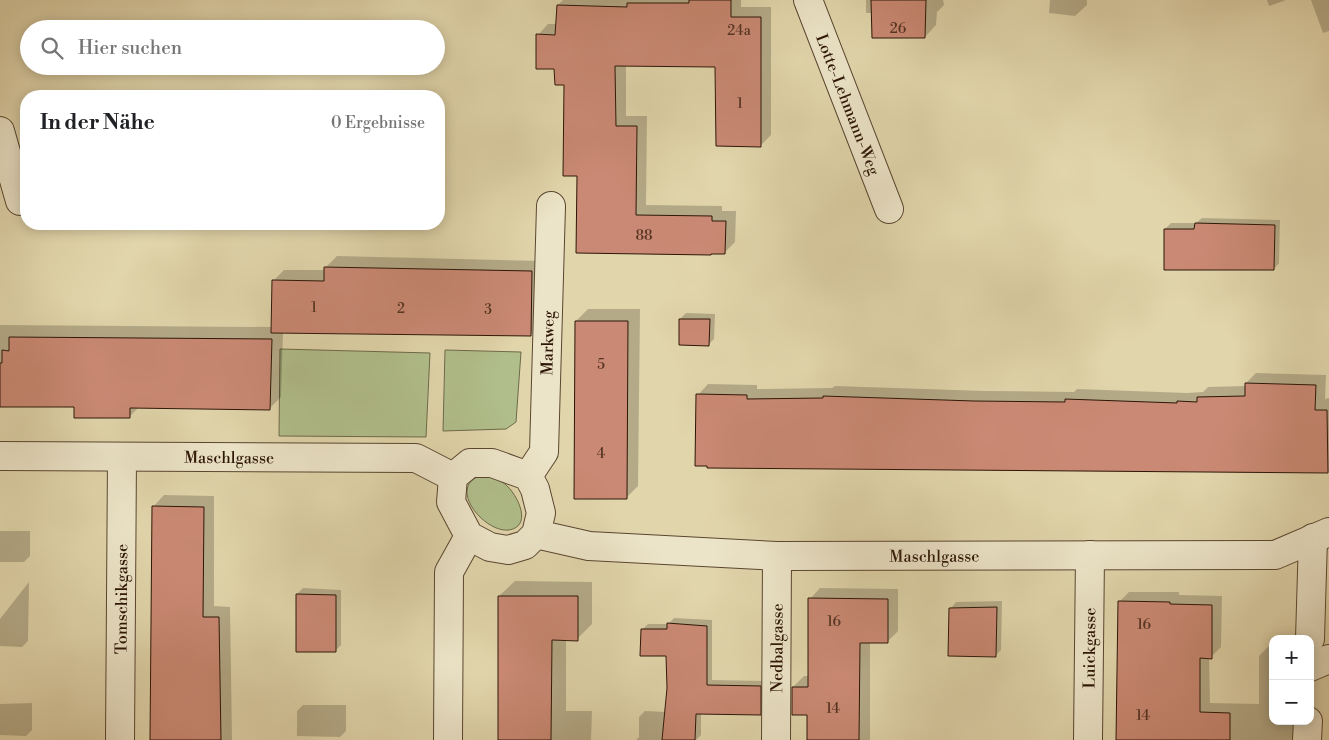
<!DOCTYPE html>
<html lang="de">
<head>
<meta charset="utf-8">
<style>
  :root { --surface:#fff; --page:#f6f6f6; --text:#202124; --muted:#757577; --line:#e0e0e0 }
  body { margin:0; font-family:"Libre Bodoni",serif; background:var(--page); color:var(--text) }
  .controls { position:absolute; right:15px; bottom:15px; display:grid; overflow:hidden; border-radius:10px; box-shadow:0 2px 12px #0003 }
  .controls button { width:45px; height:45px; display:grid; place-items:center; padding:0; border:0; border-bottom:1px solid var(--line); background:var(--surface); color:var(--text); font:25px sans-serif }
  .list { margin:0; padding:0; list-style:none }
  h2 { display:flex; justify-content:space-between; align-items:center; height:65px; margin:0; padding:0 20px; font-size:21px }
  h2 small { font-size:16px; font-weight:400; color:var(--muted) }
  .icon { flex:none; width:28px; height:28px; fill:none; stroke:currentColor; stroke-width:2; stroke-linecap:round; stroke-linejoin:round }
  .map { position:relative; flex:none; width:1329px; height:740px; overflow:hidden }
  .search { position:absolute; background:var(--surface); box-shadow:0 2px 12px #0003; left:20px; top:20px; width:425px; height:55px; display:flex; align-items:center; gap:12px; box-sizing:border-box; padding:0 18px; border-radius:28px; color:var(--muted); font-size:19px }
  .panel { position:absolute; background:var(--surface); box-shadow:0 2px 12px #0003; left:20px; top:90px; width:425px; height:140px; border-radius:20px }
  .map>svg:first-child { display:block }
</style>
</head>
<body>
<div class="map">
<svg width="1329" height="740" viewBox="0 0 1329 740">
  <rect width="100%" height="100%" fill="#e1d5ab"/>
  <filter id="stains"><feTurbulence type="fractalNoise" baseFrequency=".004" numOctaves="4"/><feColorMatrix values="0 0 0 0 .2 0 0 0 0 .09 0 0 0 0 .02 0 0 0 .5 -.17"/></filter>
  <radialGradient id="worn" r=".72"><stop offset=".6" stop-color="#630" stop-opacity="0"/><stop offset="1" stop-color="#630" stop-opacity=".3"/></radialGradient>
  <g fill="#b0be8b" stroke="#6e6a49">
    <polygon points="280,349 430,353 426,437 279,436"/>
    <polygon points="445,350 521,352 516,422 506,429 443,431"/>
    <path d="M 480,476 C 488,476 494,477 502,482 C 515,489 535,526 509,530 C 484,533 447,487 480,476 Z"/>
  </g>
  <g fill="#0003">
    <polygon points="563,0 741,0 741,7 771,7 771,135 760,146 717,66 626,65 626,116 647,116 646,205 722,206 722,211 736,211 735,242 725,252 577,252 578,175 566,84 538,35 548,24 557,24 558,5"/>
    <polygon points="866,0 943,0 944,5 937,12 936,25 925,37 872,13 866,13"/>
    <polygon points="1050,0 1087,0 1087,5 1075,16 1049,13"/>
    <polygon points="1267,0 1286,0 1269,6"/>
    <polygon points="1311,0 1329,0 1329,31 1323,33"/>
    <polygon points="1202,218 1280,220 1279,263 1274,269 1165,229 1171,223 1196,223"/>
    <polygon points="337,256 542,261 542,323 531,334 283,332 281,397 269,409 139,407 129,417 75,406 0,406 0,325 273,327 273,281 284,270 326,270 326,267"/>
    <polygon points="588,309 640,309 638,486 626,498 576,321"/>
    <polygon points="686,313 715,314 714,339 708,345 680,319"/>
    <polygon points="1256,373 1326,375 1325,399 1329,398 1329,472 709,467 698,395 708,384 757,385 757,389 832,388 835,386 985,391 1074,392 1077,389 1187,393 1203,392 1208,387 1246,386 1246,383"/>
    <polygon points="164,495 214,496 214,606 230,607 232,740 151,740 153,507"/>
    <polygon points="0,531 30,531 30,556 24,562 0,562"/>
    <polygon points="515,581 592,582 592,624 577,639 566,639 566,711 592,711 591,740 499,740 499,596"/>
    <polygon points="29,582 28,641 22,647 0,646 0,619"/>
    <polygon points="303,588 341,590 341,645 335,651 297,594"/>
    <polygon points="820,588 898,589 898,631 887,642 870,642 870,740 808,740 809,714 793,687 804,676 809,676 810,599"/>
    <polygon points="1129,592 1179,592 1179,595 1222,596 1221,647 1211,657 1209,657 1210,703 1259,704 1259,656 1269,646 1273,646 1273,721 1299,721 1299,740 1117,740 1119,602"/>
    <polygon points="1002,601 1001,650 995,656 951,608 956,602"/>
    <polygon points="674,618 712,620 712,680 766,681 766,707 760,713 701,713 701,735 696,740 636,740 639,737 639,717 645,711 666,712 668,688 668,655 642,630 648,624 668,624"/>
    <polygon points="32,703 32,730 26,736 0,735 0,704"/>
    <polygon points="303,705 346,705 346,731 340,737 297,736 297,711"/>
  </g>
  <g fill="#ca8974" stroke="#2d1607">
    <polygon points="689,0 731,0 731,17 761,17 761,147 716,146 715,67 615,66 616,126 637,126 636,215 712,216 712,221 726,221 725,254 711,254 711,255 576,253 577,176 563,176 564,85 555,85 554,69 536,69 536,34 555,35 557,5 627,7 627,3 689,3"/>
    <polygon points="871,0 926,0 925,38 872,38"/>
    <polygon points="1195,223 1275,225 1274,270 1164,270 1164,229 1194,229"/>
    <polygon points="324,267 532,271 531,336 271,333 272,280 324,281"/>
    <polygon points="679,319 710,319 709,346 679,345"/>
    <polygon points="575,321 628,321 627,499 574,499"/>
    <polygon points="9,337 272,339 270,410 130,408 130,418 74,418 74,407 0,407 0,363 2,363 2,350 9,351"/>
    <polygon points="1245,383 1316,385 1315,410 1327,410 1328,473 707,468 707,466 695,466 696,394 747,395 747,399 823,398 823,396 974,401 1065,402 1065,399 1177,403 1177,401 1197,402 1197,397 1245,396"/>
    <polygon points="152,506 204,507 203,617 219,617 221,740 150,740"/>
    <polygon points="296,594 336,595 336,652 296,652"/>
    <polygon points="498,596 578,596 578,641 552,640 551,740 498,740"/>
    <polygon points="808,598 888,599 888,643 860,643 859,740 807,740 807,715 792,715 792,687 808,687"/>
    <polygon points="1118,601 1170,602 1170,604 1212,605 1212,659 1200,658 1200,712 1230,713 1230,740 1116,740"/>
    <polygon points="997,607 996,657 948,656 949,608"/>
    <polygon points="667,623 707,626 707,685 761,686 761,715 696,714 695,740 662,740 667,688 666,656 640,656 641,629 667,629"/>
  </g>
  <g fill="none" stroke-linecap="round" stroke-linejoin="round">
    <defs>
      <g id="street">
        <path id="s1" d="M 808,0 L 889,209"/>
        <polyline points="0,131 20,201"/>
        <path id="s2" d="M 0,456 L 416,458 L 453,477"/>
        <polygon points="470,463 492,463 528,476 535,489 541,513 536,534 525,545 508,550 490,547 469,536 451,502 453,477"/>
        <path id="s3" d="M 528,476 L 544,452 L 551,206"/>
        <path id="s4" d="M 536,534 L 589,546 L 777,556 L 1275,555 L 1329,532"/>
        <polyline points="1310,639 1313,538"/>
        <polyline points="1310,667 1329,659"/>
        <path id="s5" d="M 120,740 L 122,457"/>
        <polyline points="448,740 449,572 469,536"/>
        <path id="s6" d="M 776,740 L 777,556"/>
        <path id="s7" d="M 1088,740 L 1090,555"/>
        <polyline points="1307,740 1308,721"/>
      </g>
    </defs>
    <use href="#street" stroke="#5a4630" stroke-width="30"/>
    <use href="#street" stroke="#ece4c8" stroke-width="28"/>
  </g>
  <g text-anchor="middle" stroke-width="4.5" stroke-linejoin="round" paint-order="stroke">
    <g font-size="14" fill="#543322">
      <text x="898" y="33">26</text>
      <text x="739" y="35">24a</text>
      <text x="740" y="108">1</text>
      <text x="644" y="240">88</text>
      <text x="314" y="312">1</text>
      <text x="401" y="313">2</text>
      <text x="488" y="314">3</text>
      <text x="601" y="369">5</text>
      <text x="601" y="458">4</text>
      <text x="834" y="626">16</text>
      <text x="1144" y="629">16</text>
      <text x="833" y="713">14</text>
      <text x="1143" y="720">14</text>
    </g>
    <g font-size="16" fill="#2d1607" stroke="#ece4c8">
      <text dy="6" stroke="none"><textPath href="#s1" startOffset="112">Lotte-Lehmann-Weg</textPath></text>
      <text dy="6" stroke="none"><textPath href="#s3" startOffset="138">Markweg</textPath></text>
      <text dy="6" stroke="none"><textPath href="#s2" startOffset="229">Maschlgasse</textPath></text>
      <text dy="6" stroke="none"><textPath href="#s4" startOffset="400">Maschlgasse</textPath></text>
      <text dy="6" stroke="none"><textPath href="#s5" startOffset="141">Tomschikgasse</textPath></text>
      <text dy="6" stroke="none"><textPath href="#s7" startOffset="92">Luickgasse</textPath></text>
      <text dy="6" stroke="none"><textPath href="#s6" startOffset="92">Nedbalgasse</textPath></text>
    </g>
  </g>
  <rect width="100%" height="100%" filter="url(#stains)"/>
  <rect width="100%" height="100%" fill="url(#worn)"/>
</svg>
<div class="controls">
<button>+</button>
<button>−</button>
</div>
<div class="search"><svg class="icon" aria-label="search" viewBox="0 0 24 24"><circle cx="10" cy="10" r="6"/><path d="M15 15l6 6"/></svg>Hier suchen</div>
<section class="panel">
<h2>In der Nähe<small>0 Ergebnisse</small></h2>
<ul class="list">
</ul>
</section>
</div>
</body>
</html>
